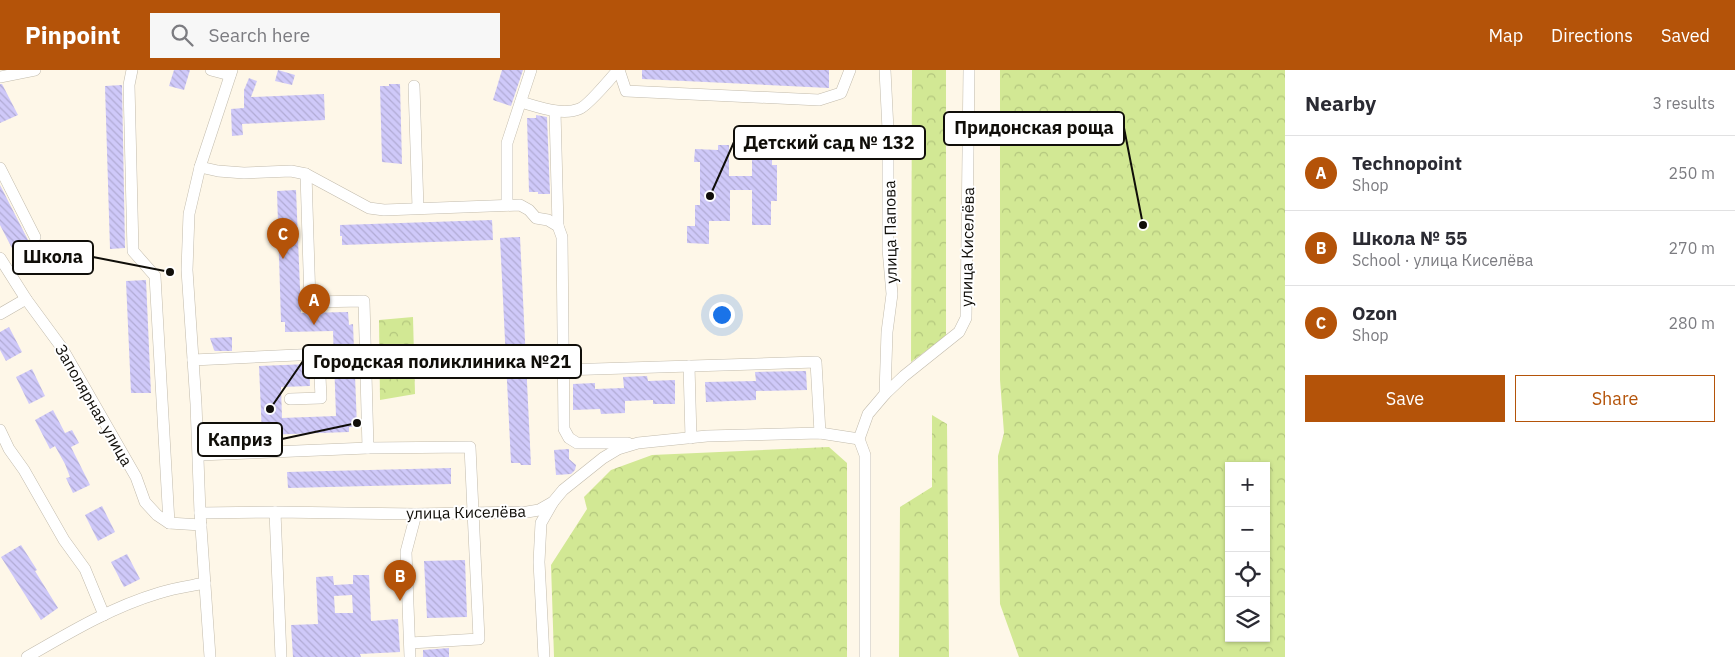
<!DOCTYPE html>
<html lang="en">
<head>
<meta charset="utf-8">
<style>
  :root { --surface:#fff; --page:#f7f7f7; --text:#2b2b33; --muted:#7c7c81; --line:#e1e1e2; --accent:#b45309 }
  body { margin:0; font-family:"IBM Plex Sans",sans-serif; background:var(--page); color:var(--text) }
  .controls { position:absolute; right:15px; bottom:15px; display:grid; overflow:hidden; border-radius:0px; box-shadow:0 1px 4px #0004 }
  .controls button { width:45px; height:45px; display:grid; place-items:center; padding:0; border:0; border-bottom:1px solid var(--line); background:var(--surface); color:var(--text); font:25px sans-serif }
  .you { position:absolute; left:721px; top:244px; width:18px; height:18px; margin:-12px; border:4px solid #fff; border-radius:50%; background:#1a73e8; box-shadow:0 0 0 8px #1a73e833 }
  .badge { display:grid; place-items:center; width:32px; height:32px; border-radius:50%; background:var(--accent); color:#fff; font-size:16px; font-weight:700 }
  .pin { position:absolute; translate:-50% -41px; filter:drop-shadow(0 1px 2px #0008) }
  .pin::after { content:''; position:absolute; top:26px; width:18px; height:15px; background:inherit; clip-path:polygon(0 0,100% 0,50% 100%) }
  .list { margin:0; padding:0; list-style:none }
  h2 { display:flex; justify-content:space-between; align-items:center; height:65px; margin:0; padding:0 20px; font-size:21px }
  h2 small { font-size:16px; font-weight:400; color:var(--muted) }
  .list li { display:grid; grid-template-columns:32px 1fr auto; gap:15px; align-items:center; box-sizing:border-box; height:75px; padding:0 20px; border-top:1px solid var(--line) }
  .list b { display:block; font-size:19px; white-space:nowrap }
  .list p { margin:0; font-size:16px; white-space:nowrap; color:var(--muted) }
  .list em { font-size:16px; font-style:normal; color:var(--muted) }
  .actions { display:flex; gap:10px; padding:15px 20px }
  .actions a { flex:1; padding:11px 0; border:1px solid var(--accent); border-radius:0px; text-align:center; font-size:18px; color:var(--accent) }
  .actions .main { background:var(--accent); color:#fff }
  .icon { flex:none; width:28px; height:28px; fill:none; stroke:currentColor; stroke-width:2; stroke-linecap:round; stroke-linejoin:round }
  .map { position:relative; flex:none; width:1285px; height:587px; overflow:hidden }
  header { display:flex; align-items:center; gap:30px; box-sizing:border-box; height:70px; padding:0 25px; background:var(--accent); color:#fff }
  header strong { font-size:24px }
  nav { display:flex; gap:28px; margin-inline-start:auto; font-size:18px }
  .search { width:350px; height:45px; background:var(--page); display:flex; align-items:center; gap:12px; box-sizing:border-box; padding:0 18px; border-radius:0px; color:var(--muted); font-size:19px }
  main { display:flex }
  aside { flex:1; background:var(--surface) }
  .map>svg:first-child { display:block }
</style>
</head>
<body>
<header>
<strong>Pinpoint</strong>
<div class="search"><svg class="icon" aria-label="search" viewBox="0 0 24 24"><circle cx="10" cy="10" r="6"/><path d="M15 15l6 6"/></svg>Search here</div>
<nav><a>Map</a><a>Directions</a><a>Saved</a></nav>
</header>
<main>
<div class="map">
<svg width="1285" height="587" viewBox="0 0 1285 587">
  <defs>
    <pattern id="forest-crowns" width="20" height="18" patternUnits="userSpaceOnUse" patternTransform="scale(1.25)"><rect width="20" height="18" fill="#d2e894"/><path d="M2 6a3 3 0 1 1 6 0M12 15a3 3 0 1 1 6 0" fill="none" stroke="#b3c67e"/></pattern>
    <pattern id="building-back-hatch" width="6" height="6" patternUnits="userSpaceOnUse" patternTransform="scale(1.25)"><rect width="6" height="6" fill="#cfc9f9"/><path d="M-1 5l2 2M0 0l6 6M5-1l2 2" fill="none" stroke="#b1abd4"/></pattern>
  </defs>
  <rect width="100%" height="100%" fill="#fef7e8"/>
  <g fill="url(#forest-crowns)" fill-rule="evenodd">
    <polygon points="912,0 946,0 946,266 911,292"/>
    <path d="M 1000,0 L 1285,0 L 1285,587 L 1019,587 L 1000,534 L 998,386 L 1004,363 L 1000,310 ZM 1229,396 L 1266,396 L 1266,568 L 1229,568 Z"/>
    <polygon points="413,247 415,324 380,330 379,250"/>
    <polygon points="932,345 947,354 949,587 899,587 900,437 932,417"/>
    <polygon points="829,377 847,393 847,587 554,587 551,495 587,439 584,427 611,400 652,385"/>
  </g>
  <g fill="url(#building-back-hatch)" fill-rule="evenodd">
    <polygon points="174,0 190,0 184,20 169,16"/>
    <polygon points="278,0 295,5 292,15 275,11"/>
    <polygon points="502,0 523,0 511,36 493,30"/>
    <polygon points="642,0 829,0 829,18 642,9"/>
    <polygon points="249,8 257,11 251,27 324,24 325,50 242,54 243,65 232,66 231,39 244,38 244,20"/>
    <polygon points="0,14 2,14 18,45 0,53"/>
    <polygon points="389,14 400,14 402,94 382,92 380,16 389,16"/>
    <polygon points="122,15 125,178 110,179 105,16"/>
    <polygon points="536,45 547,47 550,124 538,124 538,122 529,122 527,48 536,48"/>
    <polygon points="752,71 772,71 772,95 777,95 777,131 771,131 771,155 752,155 752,120 730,120 730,151 709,151 709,174 687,173 687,156 695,156 695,135 700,135 700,92 694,92 695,79 718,80 718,75 729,75 729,106 752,106"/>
    <polygon points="0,115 28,170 33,175 15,184 0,155"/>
    <polygon points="296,120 301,243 348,242 349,255 353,254 357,357 349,357 349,362 262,365 259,296 309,294 310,316 281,317 282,348 336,346 333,261 285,262 285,252 281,252 277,121"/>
    <polygon points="492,150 493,170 342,175 342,166 340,166 340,155"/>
    <polygon points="520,167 531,395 521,395 520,393 511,393 500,168"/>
    <polygon points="146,210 151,323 131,323 126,211"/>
    <polygon points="9,257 22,282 6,291 0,280 0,262"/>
    <polygon points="232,267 232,281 215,281 214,280 210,268"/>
    <polygon points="32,299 45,326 29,334 16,307"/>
    <polygon points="806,301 807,320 756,321 756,330 706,332 705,312 756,311 755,302"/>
    <polygon points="647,306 648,311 675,310 675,334 653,334 653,330 625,331 625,343 601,344 600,339 573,340 573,314 595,313 595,319 624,318 623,307"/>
    <polygon points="53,340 65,363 72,360 79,373 71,377 90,415 73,423 66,408 70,407 65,394 55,376 50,379 35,350"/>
    <polygon points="569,379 569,389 576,395 575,400 571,404 556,405 554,380"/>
    <polygon points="451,398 451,414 288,418 287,402"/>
    <polygon points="102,436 115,462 98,471 85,445"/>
    <polygon points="21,475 37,500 35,501 58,538 41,550 1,487"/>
    <polygon points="127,484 140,509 124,517 111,492"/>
    <polygon points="465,490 467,547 427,548 424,491"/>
    <path d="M 353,505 L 369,505 L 371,551 L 398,549 L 400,582 L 360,584 L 361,587 L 293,587 L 291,555 L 318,554 L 316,507 L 333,506 L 334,515 L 353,514 ZM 352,525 L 353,543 L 335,543 L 334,526 Z"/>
    <polygon points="449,578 449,587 423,587 423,580"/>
  </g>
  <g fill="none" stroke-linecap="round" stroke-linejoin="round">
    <defs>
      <g id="minor">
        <polyline points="132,0 129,15 133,181 155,206 169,453"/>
        <polyline points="211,0 230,5"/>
        <polyline points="619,0 626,21 819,30 841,23 850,0"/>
        <polyline points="0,7 35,0"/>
        <polyline points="414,16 418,138"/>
        <path d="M 521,32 C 539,37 562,46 579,39 C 587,37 611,8 618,0"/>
        <polyline points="555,41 558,156"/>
        <polyline points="200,97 218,101 244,103 291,101 306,104 369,138 384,140 520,135 529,140 536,148 548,150 558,156 562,167 564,359 569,368 577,373 628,373"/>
        <polyline points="0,98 35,167"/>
        <polyline points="306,104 310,232 364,231 368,378 470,377 479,569 410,573"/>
        <polyline points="507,135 507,73 531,0"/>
        <polyline points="0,188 26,229 62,278 136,407 145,432 157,445 169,453 201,455"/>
        <polyline points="0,244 26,229"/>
        <polyline points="193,290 319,284 321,328 290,329"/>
        <polyline points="689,296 691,368"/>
        <polyline points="562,300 816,292 820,363"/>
        <polyline points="885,324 887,262 892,224 888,179 888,60 885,0"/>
        <polyline points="0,360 9,379 24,400 64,470 85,499 104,545"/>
        <polyline points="199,385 368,378"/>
        <polyline points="275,442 281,587"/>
        <polyline points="200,443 275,442 416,444 527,442 539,440 553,432 563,420 603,388 618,379 638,373 707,366 820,363 859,369"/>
        <path d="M 27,587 C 70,562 112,537 159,523 C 174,518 190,516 205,513"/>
        <polyline points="210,587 200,443 196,334 187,200 189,144 200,97 232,0"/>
        <polyline points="410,587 406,482 416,444"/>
        <polyline points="544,587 539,492 541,453 553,432"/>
        <polyline points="865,587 865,385 859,369 868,344 885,324 904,306 959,262 966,248 969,0"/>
      </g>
    </defs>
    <use href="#minor" stroke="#c2bbac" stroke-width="12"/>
    <use href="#minor" stroke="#fff" stroke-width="11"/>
  </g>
  <g text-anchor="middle" stroke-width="4" stroke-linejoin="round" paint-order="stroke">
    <g font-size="16" fill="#100e09" stroke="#fff">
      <text transform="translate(890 162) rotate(-91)" y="6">улица Папова</text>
      <text transform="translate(967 177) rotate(-89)" y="6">улица Киселёва</text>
      <text transform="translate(94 335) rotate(60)" y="6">Заполярная улица</text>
      <text transform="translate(466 442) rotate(-1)" y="6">улица Киселёва</text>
    </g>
  </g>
  <path fill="none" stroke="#100e09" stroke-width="2" d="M1143 155L1124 58M710 126L734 72M170 202L93 187M270 339L303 291M357 353L282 369"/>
  <g fill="#100e09" stroke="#fff" stroke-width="2">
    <circle cx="1143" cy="155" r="5"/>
    <circle cx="710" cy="126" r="5"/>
    <circle cx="170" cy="202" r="5"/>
    <circle cx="270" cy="339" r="5"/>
    <circle cx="357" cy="353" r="5"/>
  </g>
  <g fill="#fff" stroke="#100e09" stroke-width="2">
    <rect x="944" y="42" width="180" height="33" rx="5"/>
    <rect x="734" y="56" width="191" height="33" rx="5"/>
    <rect x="13" y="171" width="80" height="33" rx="5"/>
    <rect x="303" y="275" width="278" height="33" rx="5"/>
    <rect x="198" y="353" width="84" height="33" rx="5"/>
  </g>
  <g font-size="18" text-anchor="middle" font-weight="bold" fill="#100e09">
    <text x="1034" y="64">Придонская роща</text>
    <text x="829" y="79">Детский сад № 132</text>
    <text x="53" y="193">Школа</text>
    <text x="442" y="298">Городская поликлиника №21</text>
    <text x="240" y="376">Каприз</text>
  </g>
</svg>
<div class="controls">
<button>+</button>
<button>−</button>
<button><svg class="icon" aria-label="locate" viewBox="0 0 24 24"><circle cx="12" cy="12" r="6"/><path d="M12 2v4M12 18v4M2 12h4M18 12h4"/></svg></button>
<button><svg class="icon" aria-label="layers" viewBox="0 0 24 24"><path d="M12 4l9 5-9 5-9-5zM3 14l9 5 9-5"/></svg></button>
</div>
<div class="you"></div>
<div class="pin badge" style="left:314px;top:255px">A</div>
<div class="pin badge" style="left:400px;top:531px">B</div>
<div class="pin badge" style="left:283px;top:189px">C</div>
</div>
<aside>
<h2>Nearby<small>3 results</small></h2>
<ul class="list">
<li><span class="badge">A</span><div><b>Technopoint</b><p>Shop</p></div><em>250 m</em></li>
<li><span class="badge">B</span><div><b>Школа № 55</b><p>School · улица Киселёва</p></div><em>270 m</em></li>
<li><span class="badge">C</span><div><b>Ozon</b><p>Shop</p></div><em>280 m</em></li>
</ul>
<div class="actions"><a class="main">Save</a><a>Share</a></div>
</aside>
</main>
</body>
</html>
